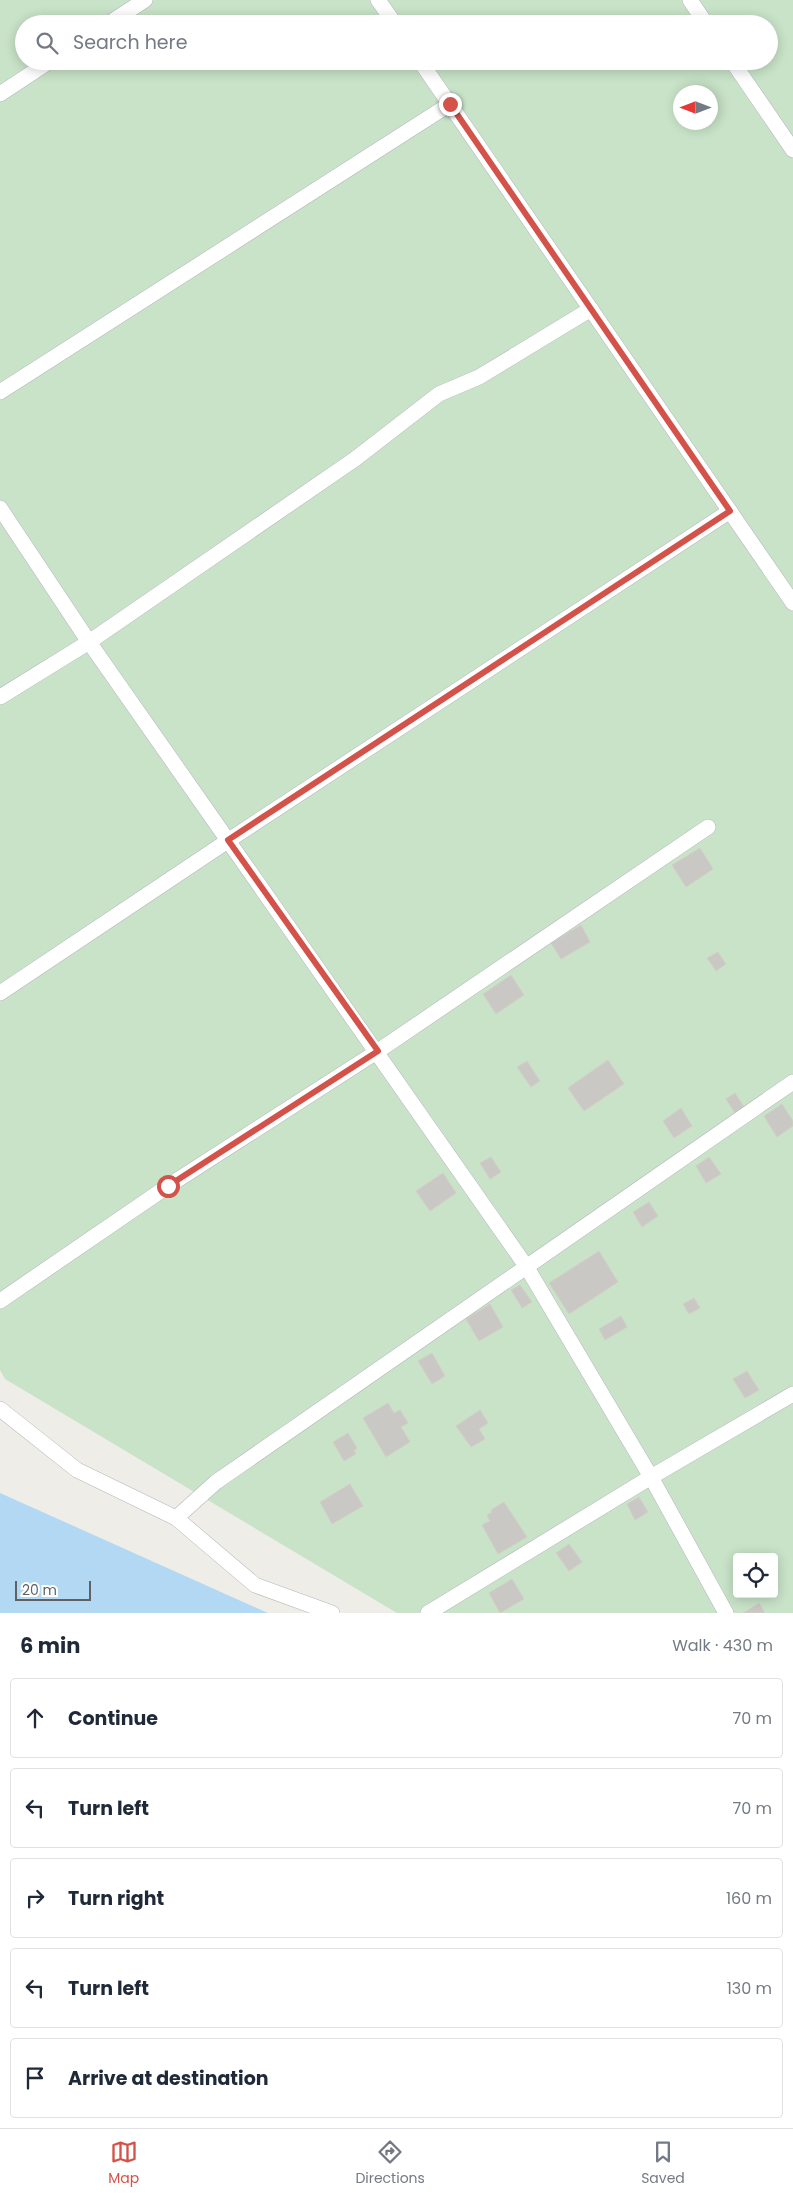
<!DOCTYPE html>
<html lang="en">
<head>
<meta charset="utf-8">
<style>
  :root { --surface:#fff; --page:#f6f6f7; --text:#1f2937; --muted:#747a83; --line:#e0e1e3; --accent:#d35249 }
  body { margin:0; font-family:Poppins,sans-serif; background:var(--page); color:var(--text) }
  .controls { position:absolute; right:15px; bottom:15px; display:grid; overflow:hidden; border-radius:5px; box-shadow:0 2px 12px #0003 }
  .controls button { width:45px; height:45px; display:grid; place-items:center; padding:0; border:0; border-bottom:1px solid var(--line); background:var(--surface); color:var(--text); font:25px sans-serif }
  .compass { position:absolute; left:673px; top:85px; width:45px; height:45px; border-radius:50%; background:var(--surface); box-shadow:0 2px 12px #0003; rotate:270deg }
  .scale { position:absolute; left:15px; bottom:12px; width:76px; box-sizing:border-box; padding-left:5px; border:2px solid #5f6265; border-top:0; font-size:14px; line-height:18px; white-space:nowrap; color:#5f6265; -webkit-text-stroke:4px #fff; paint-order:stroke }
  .stop { position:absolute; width:15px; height:15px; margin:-11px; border:4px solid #d35249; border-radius:50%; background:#fff }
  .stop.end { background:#d35249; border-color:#fff; box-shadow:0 1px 5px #0008 }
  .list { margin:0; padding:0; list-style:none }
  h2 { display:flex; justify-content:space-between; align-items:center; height:65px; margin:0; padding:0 20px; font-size:21px }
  h2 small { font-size:16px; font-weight:400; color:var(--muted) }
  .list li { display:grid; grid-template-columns:32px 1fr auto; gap:15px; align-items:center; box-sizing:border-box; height:80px; margin:0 10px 10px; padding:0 10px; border:1px solid var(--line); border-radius:5px }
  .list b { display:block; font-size:19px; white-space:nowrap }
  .list em { font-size:16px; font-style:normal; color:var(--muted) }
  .icon { flex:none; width:28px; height:28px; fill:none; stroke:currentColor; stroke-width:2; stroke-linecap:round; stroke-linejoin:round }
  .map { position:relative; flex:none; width:793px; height:1613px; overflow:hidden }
  .search { position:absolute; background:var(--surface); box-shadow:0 2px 12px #0003; left:15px; right:15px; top:15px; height:55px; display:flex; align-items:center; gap:12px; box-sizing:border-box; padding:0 18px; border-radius:28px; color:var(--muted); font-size:19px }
  .sheet { height:515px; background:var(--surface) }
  nav { display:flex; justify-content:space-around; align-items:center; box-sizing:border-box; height:70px; border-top:1px solid var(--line); background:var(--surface); font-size:14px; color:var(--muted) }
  nav a { display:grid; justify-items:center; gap:2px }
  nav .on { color:var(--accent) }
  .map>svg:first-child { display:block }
</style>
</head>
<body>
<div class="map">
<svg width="793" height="1613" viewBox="0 0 793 1613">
  <rect width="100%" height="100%" fill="#efede8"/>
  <path fill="#c8e3c8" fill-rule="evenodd" d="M 0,0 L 793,0 L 793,1613 L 397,1613 L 5,1379 L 0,1370 ZM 24,24 L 769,24 L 769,61 L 24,61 ZM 680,92 L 710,92 L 710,122 L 680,122 ZM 737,1557 L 774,1557 L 774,1594 L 737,1594 Z"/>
  <polygon fill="#b2d8f4" points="0,1493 268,1613 0,1613"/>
  <g fill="#cac8c4" stroke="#d3cfc6">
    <polygon points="24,29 24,43 17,33"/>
    <polygon points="700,848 713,869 686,887 672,865"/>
    <polygon points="581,925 590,942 561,959 551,943"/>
    <polygon points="718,952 726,964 716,971 707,958"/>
    <polygon points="511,975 524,995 496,1014 483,994"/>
    <polygon points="608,1060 624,1084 584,1111 568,1088"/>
    <polygon points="527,1061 540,1081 531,1087 517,1067"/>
    <polygon points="735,1093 744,1107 735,1113 726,1099"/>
    <polygon points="782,1104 793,1121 793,1126 777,1137 764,1116"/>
    <polygon points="681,1108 692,1126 674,1138 663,1121"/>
    <polygon points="491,1157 501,1172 490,1179 480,1163"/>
    <polygon points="709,1157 721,1174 706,1183 696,1166"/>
    <polygon points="443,1173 456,1193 430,1211 416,1191"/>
    <polygon points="649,1202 658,1216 642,1227 633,1212"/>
    <polygon points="599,1251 618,1282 569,1314 549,1283"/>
    <polygon points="520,1285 532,1302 522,1308 511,1290"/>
    <polygon points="694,1298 700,1308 689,1314 683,1304"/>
    <polygon points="490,1304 503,1327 479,1341 466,1319"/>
    <polygon points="621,1316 627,1327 605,1340 599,1329"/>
    <polygon points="432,1353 445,1376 432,1384 418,1361"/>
    <polygon points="747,1371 759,1390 745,1398 733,1379"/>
    <polygon points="388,1403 394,1413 400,1410 408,1423 401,1427 410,1442 386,1457 363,1418"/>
    <polygon points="480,1410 488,1423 479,1429 485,1439 471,1447 456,1426"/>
    <polygon points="348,1433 357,1448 354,1451 356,1454 344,1461 333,1442"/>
    <polygon points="350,1484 363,1506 332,1524 320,1502"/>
    <polygon points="639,1497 648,1512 635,1520 627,1504"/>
    <polygon points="504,1502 527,1537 498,1554 482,1525 490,1521 487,1515 492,1512 491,1510"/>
    <polygon points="569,1544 582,1562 569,1571 556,1553"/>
    <polygon points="512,1579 524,1599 500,1613 489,1593"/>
    <polygon points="759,1603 765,1613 743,1613"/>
  </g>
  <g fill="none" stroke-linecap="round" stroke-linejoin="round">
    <defs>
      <g id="service">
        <polyline points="378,0 395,24"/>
        <polyline points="690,0 706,24"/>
        <polyline points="108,24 145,0"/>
        <polyline points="420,61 793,603"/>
        <polyline points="732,61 793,150"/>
        <polyline points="0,94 50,61"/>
        <polyline points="0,392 450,104"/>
        <polyline points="0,508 89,642 526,1266 651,1477 726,1613"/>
        <polyline points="0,697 89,642 355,459 439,394 479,377 591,309"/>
        <polyline points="0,993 229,840 730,511"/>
        <polyline points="0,1301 168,1186 378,1051 708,827"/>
        <polyline points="0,1409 77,1470 176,1518 255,1585 332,1613"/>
        <polyline points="176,1518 216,1482 793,1082"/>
        <polyline points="428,1613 651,1477 793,1394"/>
      </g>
    </defs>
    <use href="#service" stroke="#b4b7ba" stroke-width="16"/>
    <use href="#service" stroke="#fff" stroke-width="15"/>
  </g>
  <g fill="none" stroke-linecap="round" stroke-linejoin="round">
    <polyline stroke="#d35249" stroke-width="6" points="168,1186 378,1051 228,840 730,511 450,104"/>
  </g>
</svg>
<div class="controls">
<button><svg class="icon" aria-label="locate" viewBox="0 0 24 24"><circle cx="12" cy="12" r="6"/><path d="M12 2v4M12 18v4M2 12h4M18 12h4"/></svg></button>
</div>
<svg class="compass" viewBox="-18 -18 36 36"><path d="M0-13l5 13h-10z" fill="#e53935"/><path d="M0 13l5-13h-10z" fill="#747a83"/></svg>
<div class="scale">20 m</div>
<div class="stop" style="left:168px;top:1186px"></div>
<div class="stop end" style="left:450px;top:104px"></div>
<div class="search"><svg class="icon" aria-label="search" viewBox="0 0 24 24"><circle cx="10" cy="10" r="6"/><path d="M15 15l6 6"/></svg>Search here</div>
</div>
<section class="sheet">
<h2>6 min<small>Walk · 430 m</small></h2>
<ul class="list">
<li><svg class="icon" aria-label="ahead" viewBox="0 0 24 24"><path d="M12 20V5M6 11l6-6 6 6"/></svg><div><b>Continue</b></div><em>70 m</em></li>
<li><svg class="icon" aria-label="left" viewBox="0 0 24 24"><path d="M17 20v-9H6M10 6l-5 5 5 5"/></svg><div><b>Turn left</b></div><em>70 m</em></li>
<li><svg class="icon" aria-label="right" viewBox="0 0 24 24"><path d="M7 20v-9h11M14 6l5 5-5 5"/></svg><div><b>Turn right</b></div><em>160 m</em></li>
<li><svg class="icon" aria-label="left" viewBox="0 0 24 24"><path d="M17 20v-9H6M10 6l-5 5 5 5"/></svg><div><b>Turn left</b></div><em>130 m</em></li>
<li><svg class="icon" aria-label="arrive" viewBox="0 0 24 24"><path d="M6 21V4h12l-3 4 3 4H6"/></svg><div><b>Arrive at destination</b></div></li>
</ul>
</section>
<nav>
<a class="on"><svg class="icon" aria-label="map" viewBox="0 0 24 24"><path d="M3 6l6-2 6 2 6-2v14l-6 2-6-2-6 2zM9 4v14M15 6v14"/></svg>Map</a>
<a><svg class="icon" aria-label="directions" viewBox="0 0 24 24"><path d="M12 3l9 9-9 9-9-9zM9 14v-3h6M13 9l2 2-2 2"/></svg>Directions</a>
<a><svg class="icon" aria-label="saved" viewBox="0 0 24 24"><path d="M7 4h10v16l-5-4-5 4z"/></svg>Saved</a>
</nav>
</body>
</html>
